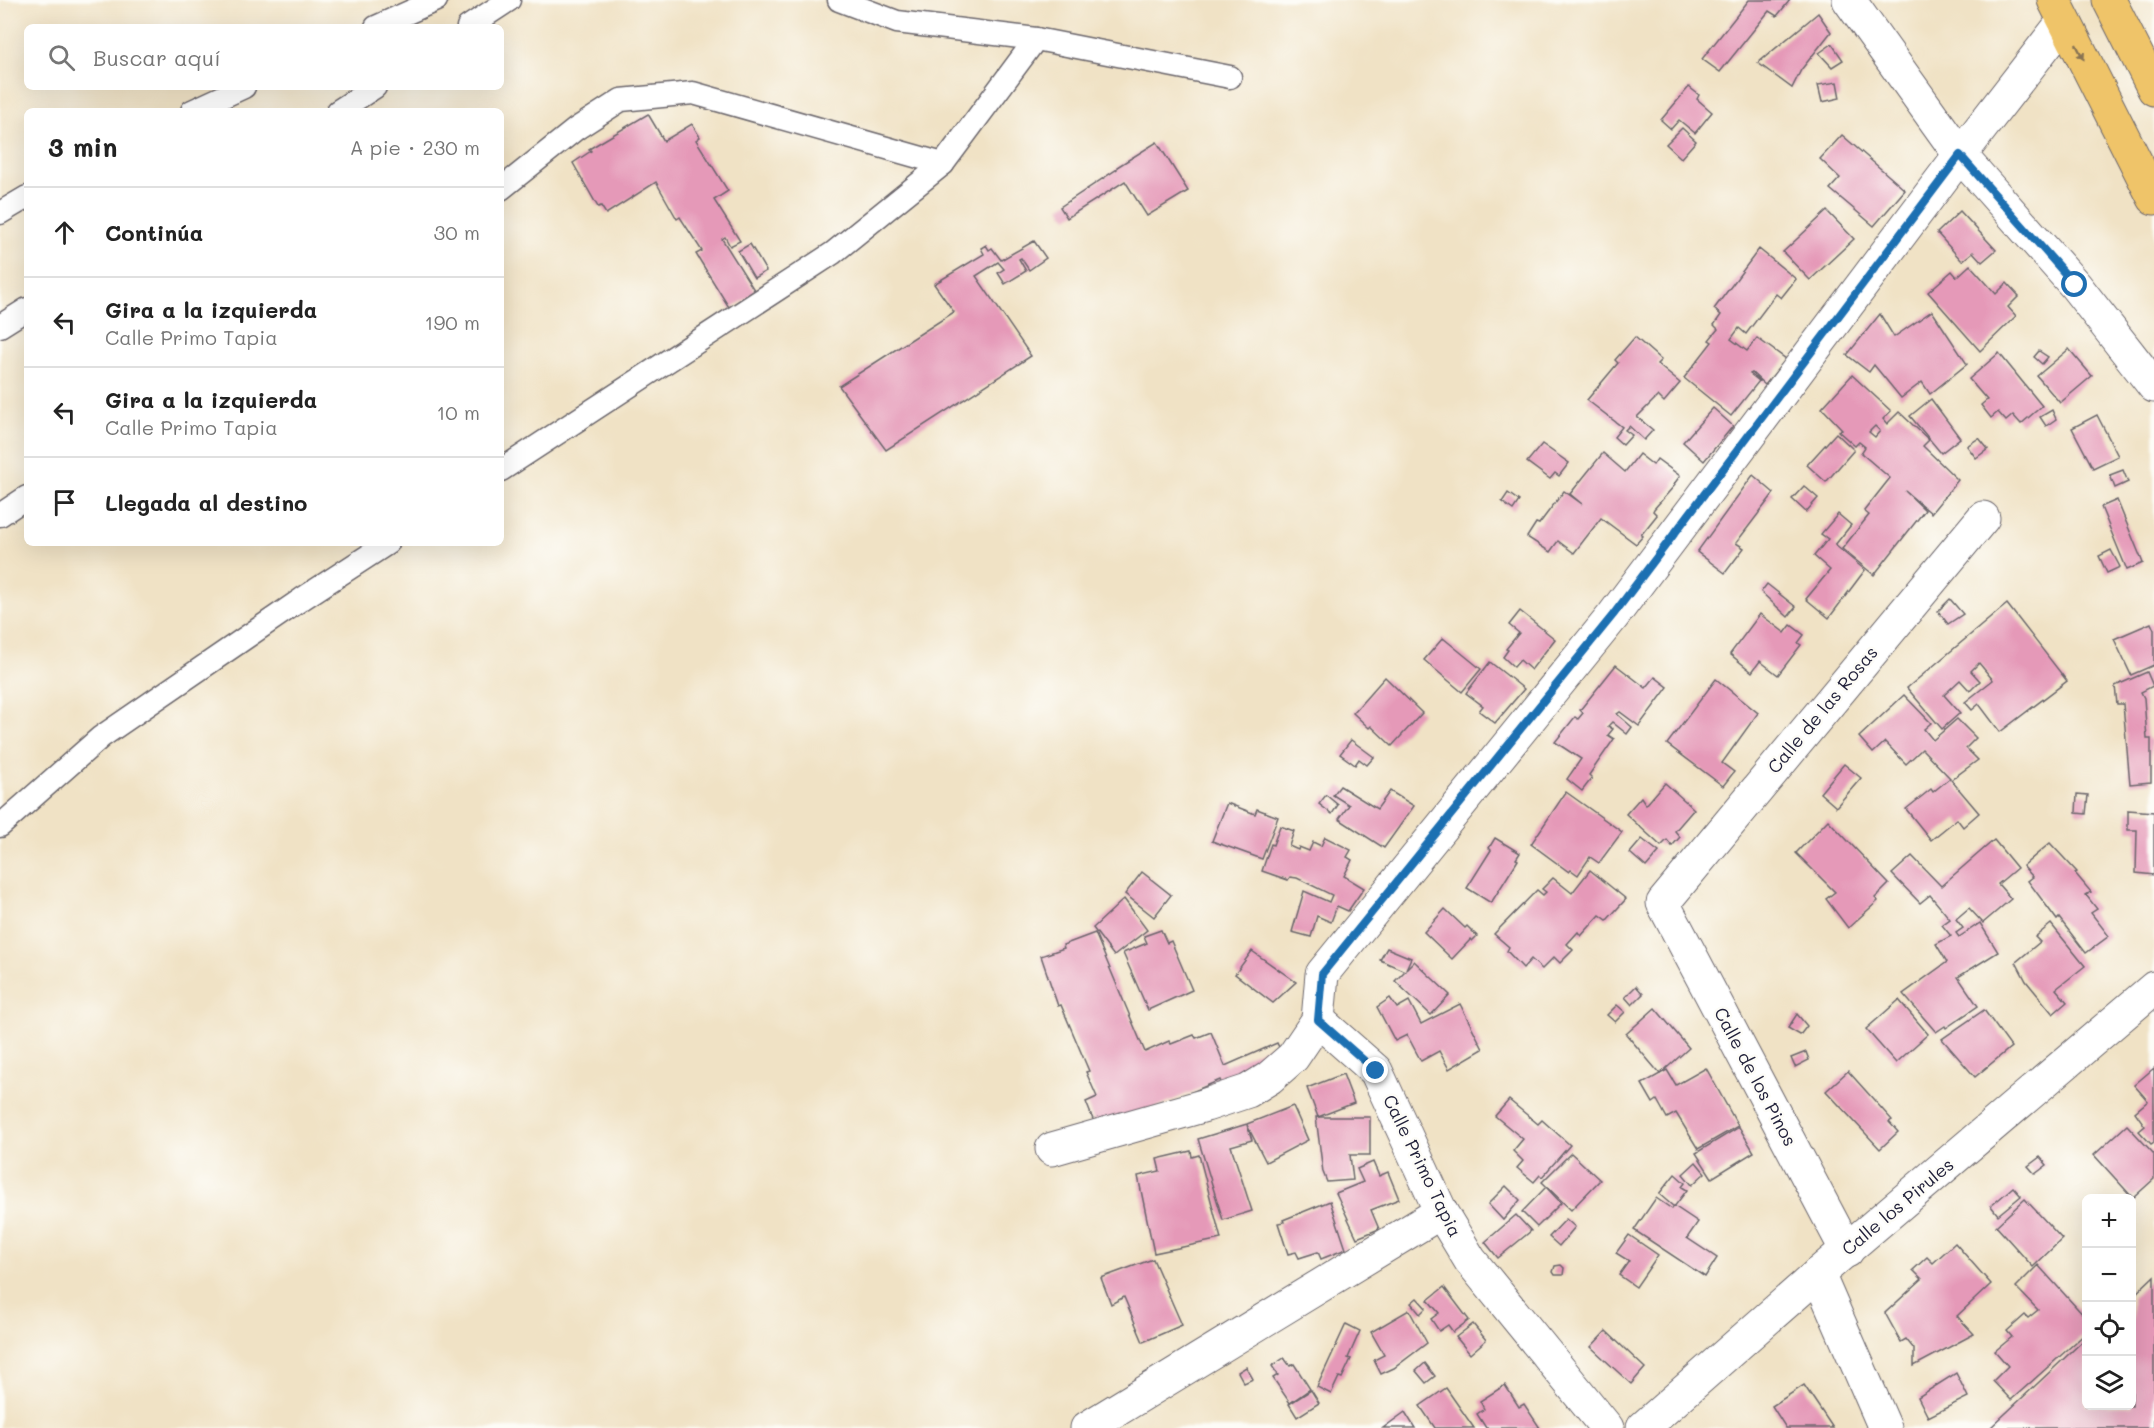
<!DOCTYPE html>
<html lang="es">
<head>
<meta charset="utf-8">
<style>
  :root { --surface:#fff; --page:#f2f2f2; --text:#222; --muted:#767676; --line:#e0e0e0 }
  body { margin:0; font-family:Mali,sans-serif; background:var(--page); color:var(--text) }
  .controls { position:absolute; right:18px; bottom:18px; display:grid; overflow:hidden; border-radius:9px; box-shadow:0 6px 24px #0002 }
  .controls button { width:54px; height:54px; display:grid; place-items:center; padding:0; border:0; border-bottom:2px solid var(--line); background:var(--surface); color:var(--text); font:30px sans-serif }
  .stop { position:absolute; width:18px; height:18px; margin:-14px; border:4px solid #1f6fb2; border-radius:50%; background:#fff }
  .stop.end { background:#1f6fb2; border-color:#fff; box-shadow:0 2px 6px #0008 }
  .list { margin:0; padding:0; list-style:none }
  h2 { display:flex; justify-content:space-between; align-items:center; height:78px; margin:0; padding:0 24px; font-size:26px }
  h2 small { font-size:20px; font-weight:400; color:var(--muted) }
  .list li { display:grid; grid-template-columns:39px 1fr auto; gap:18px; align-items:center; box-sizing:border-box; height:90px; padding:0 24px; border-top:2px solid var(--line) }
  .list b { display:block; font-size:22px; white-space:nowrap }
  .list p { margin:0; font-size:20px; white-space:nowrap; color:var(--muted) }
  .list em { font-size:20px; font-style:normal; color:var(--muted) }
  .icon { flex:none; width:33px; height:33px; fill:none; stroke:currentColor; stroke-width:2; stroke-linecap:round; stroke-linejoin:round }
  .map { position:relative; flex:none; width:2154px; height:1428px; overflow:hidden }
  .search { position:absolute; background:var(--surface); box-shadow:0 6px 24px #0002; left:24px; top:24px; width:480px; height:66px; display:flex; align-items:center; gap:15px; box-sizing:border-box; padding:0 21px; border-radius:9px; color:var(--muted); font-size:22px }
  .panel { position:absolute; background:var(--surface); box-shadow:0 6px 24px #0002; left:24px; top:108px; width:480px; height:438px; border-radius:9px }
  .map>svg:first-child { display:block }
</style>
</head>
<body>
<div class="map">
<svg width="2154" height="1428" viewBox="0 0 2154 1428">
  <rect width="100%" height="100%" fill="#fdfcf7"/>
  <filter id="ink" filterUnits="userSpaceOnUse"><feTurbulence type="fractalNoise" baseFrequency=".0167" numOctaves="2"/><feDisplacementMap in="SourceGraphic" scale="12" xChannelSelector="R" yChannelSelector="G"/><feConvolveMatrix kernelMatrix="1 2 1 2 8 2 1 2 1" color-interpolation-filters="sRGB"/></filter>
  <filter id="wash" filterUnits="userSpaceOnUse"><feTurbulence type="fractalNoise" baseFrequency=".008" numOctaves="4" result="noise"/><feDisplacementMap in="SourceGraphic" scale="24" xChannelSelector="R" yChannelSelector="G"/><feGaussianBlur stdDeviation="1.35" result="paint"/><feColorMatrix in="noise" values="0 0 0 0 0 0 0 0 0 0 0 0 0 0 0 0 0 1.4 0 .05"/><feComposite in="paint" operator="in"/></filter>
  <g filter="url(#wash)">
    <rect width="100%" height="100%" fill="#f0e2c5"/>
    <g id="blocks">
      <g fill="#e599b8" fill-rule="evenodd">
        <polygon points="1749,0 1790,0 1777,16 1769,11 1720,72 1702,59"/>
        <polygon points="1818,13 1831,32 1801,70 1792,88 1758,63"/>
        <polygon points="1832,44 1843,60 1832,67 1819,53"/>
        <polygon points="1837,82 1840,98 1822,102 1818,85"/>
        <polygon points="1689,87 1699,95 1697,99 1712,112 1695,133 1679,120 1671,129 1661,120"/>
        <polygon points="648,114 664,141 692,124 700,137 696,140 728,191 714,200 740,241 730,246 725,237 722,239 756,293 730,309 696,254 702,251 680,217 677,219 656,182 606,214 601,206 598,207 573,163 591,151 589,149"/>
        <polygon points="1682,128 1696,141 1681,158 1666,144"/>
        <polygon points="1842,135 1905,190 1874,226 1830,189 1840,178 1820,159"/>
        <polygon points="1157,142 1188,191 1147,216 1125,181 1067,218 1060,207 1117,169 1117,167"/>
        <polygon points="1827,211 1854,239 1810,280 1783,252"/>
        <polygon points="1960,211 1996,250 1982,262 1973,252 1962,261 1937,233"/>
        <polygon points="1034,241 1046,258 1029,270 1021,258 1019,259 1026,271 1005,284 998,273 1004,269 998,262 976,276 1031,356 886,450 839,386 954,312 934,284 984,254 981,248 986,245 989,250 992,248 1001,260"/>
        <polygon points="750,244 766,271 754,278 738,251"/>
        <polygon points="1759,249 1796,279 1781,298 1776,294 1746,334 1739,328 1731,339 1747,351 1757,338 1786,359 1765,385 1752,373 1750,374 1759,381 1731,416 1684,378 1712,342 1709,340 1718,329 1714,325 1721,315 1714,309"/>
        <polygon points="1970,265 1996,294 2007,283 2019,296 2008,307 2016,316 1980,351 1928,292 1952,271 1957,277"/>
        <polygon points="1932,311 1967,364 1930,394 1922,382 1901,398 1874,365 1869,372 1847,355 1880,314 1894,337"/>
        <polygon points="1635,337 1661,360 1657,364 1680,383 1664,402 1658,396 1637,417 1653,430 1644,440 1629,426 1625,430 1632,435 1623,445 1614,437 1622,427 1587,400 1618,363 1615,360"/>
        <polygon points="2069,349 2092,376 2060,403 2037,376"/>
        <polygon points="2039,351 2048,357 2042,364 2034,357"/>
        <polygon points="1999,353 2042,406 2021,424 2013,415 2006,421 1998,412 1991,418 1981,405 1987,400 1969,379"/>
        <path d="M 1852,375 L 1891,411 L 1883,419 L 1887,424 L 1899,412 L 1929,440 L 1923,446 L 1958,480 L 1931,513 L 1905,491 L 1925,510 L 1874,575 L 1842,549 L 1869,515 L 1864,511 L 1890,478 L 1861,453 L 1865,447 L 1859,442 L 1855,446 L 1838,431 L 1842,429 L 1822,408 ZM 1875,426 L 1880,431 L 1875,437 L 1869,432 Z"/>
        <polygon points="1931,399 1960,438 1941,453 1910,416"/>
        <polygon points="1713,408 1733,426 1704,461 1683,442"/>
        <polygon points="2052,410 2056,419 2046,426 2040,417"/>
        <polygon points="2097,415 2118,456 2093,468 2072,428"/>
        <polygon points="1836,433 1854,450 1826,482 1807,465"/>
        <polygon points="1979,438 1988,449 1976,458 1967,446"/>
        <polygon points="1542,444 1569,463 1559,476 1555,473 1550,479 1527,462"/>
        <polygon points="1603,453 1625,472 1639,454 1653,465 1657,459 1680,476 1674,484 1675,485 1654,509 1653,511 1657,515 1641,535 1643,536 1636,544 1601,518 1574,553 1558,541 1550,552 1527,537 1536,523 1539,524 1564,491 1582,504 1570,494"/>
        <polygon points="2123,470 2128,482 2115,488 2110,475"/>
        <polygon points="1753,475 1774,493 1736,543 1744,548 1725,573 1697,552"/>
        <polygon points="1804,486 1818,498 1806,512 1792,499"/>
        <polygon points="1508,493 1519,501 1513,510 1502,502"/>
        <polygon points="2117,500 2143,563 2127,570 2101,507"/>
        <polygon points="1838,514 1851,525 1835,545 1865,570 1829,618 1806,599 1830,570 1814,556 1828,539 1821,534"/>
        <polygon points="2111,550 2120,567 2107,573 2099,556"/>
        <polygon points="1767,584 1796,607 1788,617 1761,592"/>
        <polygon points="1950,599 1963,614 1948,624 1938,611"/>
        <polygon points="2007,604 2067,681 2000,732 1979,704 1972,710 1965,702 1993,680 1979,663 1971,671 1980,681 1970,691 1960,680 1944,695 1960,713 1942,729 1907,688"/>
        <polygon points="1520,611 1555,639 1531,670 1520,660 1514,667 1503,657 1508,650 1506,649 1519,633 1509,625"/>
        <polygon points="1760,614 1785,633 1791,625 1804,635 1798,643 1801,645 1778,675 1760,661 1752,672 1730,654"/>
        <polygon points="2151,623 2154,630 2154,665 2131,675 2114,639"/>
        <polygon points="1443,638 1481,669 1462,692 1424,660"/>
        <polygon points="1490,662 1524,689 1495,723 1479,711 1483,706 1466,693"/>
        <polygon points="1616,665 1646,688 1655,677 1668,687 1639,726 1620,712 1617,714 1632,727 1627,734 1612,722 1608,726 1613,729 1608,735 1614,739 1589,775 1592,778 1582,791 1567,779 1581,759 1555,742 1575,717 1578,719 1583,713 1580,710"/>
        <polygon points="2147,672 2153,686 2141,692 2144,698 2147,739 2151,739 2151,782 2130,784 2123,704 2117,704 2115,686"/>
        <polygon points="1385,677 1422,713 1392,746 1371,726 1369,728 1353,713"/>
        <polygon points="1716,679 1758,713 1722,763 1734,772 1723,786 1667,744"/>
        <polygon points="1904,695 1931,723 1924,729 1933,740 1957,719 1976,738 1966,748 1978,760 1951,780 1979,813 1963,827 1957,819 1931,840 1906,809 1931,789 1933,792 1950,778 1922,749 1906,764 1885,742 1873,753 1859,737"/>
        <polygon points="1351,740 1374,757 1367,765 1359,759 1355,765 1340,754"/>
        <polygon points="1844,764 1861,778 1836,807 1820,793"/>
        <polygon points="1665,783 1694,809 1675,831 1680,837 1672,846 1667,840 1661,846 1626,814 1641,797 1646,805"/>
        <polygon points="1340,786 1377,809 1390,791 1414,806 1384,848 1339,819 1349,805 1333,795"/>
        <polygon points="1566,792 1622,832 1599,863 1590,857 1578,875 1571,870 1569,872 1531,844"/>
        <polygon points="2077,794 2088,795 2086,814 2076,813"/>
        <polygon points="1326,795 1338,805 1332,814 1319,804"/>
        <polygon points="1227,803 1255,814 1257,809 1278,817 1262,859 1212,841"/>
        <polygon points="2128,810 2154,812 2154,875 2136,873 2137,830 2128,830"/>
        <polygon points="1828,820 1889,884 1875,898 1878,901 1848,928 1826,899 1835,892 1796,853"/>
        <polygon points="1280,826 1294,831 1289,846 1298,850 1299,847 1309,851 1313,842 1321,846 1325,837 1351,850 1347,857 1352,860 1344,876 1364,888 1348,911 1337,906 1331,922 1317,916 1311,937 1292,932 1304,891 1329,902 1332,895 1297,878 1290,877 1288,880 1262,871 1271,844 1273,845"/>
        <polygon points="1495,838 1520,853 1516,859 1518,860 1491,903 1467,888 1491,850 1489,848"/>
        <polygon points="1642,839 1659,852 1646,867 1630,853"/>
        <polygon points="1994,840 2017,868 1998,884 2011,899 1983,923 1969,908 1956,919 1963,928 1956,933 1959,937 1980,923 1998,952 1958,977 1978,1006 1946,1028 1945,1026 1936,1032 1903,994 1947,962 1936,944 1951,936 1942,925 1950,919 1930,895 1920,903 1892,874 1912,856 1941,886"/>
        <polygon points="2050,843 2077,872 2075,873 2091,892 2086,895 2097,909 2091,913 2109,936 2086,953 2059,918 2057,920 2028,881 2033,877 2023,866"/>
        <polygon points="1590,870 1626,899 1607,920 1600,915 1581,936 1578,932 1567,944 1573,950 1560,963 1554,957 1542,969 1531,959 1523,968 1507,951 1509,947 1494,934 1537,890 1543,895 1546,892 1542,889 1553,878 1572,893"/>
        <polygon points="1142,872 1171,895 1154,917 1125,894"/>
        <polygon points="1124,899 1147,930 1114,956 1093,928"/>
        <polygon points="1445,909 1465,928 1467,926 1477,936 1472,941 1471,939 1452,959 1424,932"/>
        <polygon points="2051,924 2085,966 2056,989 2067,1002 2053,1014 2026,981 2016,962 2040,942 2035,937"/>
        <polygon points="1161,930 1167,943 1171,941 1192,990 1148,1010 1123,953 1147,943 1144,936"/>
        <polygon points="1095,933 1145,1052 1169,1041 1171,1044 1194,1035 1196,1038 1211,1032 1225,1066 1277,1043 1286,1062 1224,1090 1220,1080 1145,1112 1096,1127 1086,1102 1097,1097 1086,1072 1089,1071 1061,1005 1058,1006 1041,956 1064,948 1063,945"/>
        <polygon points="1387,948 1411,958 1406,969 1414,961 1450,995 1431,1015 1395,981 1405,971 1380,960"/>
        <polygon points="1252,951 1296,982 1273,1003 1235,974"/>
        <polygon points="1636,986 1643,994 1632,1005 1625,997"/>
        <polygon points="1390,998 1397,1008 1409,1001 1421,1024 1460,1004 1483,1049 1449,1069 1439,1051 1421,1061 1407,1035 1395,1041 1377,1007"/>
        <polygon points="1899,1000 1928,1034 1896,1063 1866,1029"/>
        <polygon points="1617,1005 1625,1012 1615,1022 1607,1015"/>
        <polygon points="1655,1008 1689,1048 1660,1074 1626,1034"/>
        <polygon points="1984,1010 2011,1047 1975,1077 1942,1039"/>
        <polygon points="1797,1014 1807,1026 1800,1035 1788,1028"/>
        <polygon points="1806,1052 1809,1060 1795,1067 1791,1058"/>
        <polygon points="1706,1068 1738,1126 1698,1149 1676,1113 1667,1118 1657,1100 1653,1103 1642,1084 1667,1070 1676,1085"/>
        <polygon points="2154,1068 2154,1142 2151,1144 2139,1131 2145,1126 2135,1112 2148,1101 2134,1085"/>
        <polygon points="1848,1071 1892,1120 1889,1122 1898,1132 1880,1149 1826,1091"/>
        <polygon points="1343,1074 1354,1103 1318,1117 1307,1088"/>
        <polygon points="1509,1100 1538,1124 1542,1120 1570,1145 1542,1177 1540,1175 1534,1182 1517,1168 1523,1161 1513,1151 1523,1139 1495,1116"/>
        <polygon points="1293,1106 1308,1140 1266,1162 1247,1125 1252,1140 1231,1146 1252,1211 1223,1220 1198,1139 1247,1124"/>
        <polygon points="1316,1117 1370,1117 1370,1155 1350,1155 1353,1180 1327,1182 1323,1172"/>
        <polygon points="2127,1125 2154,1154 2154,1179 2133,1198 2094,1155"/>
        <polygon points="1739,1127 1754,1152 1712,1178 1696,1153"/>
        <polygon points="1191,1151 1192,1157 1199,1155 1221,1239 1154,1253 1138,1176 1160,1171 1157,1159"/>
        <polygon points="1571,1153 1600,1180 1571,1210 1542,1182"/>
        <polygon points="2040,1157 2047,1165 2035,1174 2028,1166"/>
        <polygon points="1373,1162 1379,1176 1388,1172 1399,1199 1371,1210 1379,1229 1357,1238 1336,1193 1363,1182 1357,1169"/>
        <polygon points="1696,1162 1705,1173 1692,1185 1683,1174"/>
        <polygon points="1675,1174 1685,1183 1682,1187 1687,1190 1674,1207 1659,1194"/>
        <polygon points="1506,1186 1520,1200 1503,1220 1488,1204"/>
        <polygon points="1546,1187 1561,1203 1537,1227 1522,1212"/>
        <polygon points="2013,1187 2021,1196 1998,1215 1991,1206"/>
        <polygon points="1656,1198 1672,1209 1674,1206 1698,1222 1687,1238 1717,1258 1705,1277 1634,1230"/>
        <polygon points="2025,1199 2062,1239 2033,1267 1996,1226"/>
        <polygon points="1330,1201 1346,1249 1321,1259 1318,1252 1299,1258 1296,1252 1288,1254 1278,1223 1284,1222 1283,1220"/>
        <polygon points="1516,1215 1531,1231 1498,1258 1485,1242"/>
        <polygon points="1566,1219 1575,1227 1559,1246 1549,1237"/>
        <polygon points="1629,1235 1658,1255 1636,1287 1619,1275 1629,1261 1616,1253"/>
        <polygon points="1955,1243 1991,1284 1957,1316 1974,1334 1914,1366 1914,1349 1906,1339 1901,1342 1885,1313 1922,1279 1913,1270 1927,1257 1933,1263"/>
        <polygon points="1153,1259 1182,1325 1143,1342 1124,1297 1111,1304 1101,1278"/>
        <polygon points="1561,1265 1564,1268 1563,1275 1555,1275 1553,1272 1555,1266"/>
        <polygon points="2038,1265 2086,1318 2086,1333 2011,1400 1993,1381 2008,1366 1995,1351 2012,1337 2007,1331 2025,1315 2028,1318 2038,1310 2016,1287"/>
        <polygon points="2154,1276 2154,1428 1990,1428 2086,1338 2086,1406 2132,1406 2132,1297"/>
        <polygon points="1444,1287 1469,1320 1453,1332 1448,1325 1439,1331 1431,1319 1439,1313 1428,1300"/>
        <polygon points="1417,1298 1426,1308 1420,1314 1411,1303"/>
        <polygon points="1409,1310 1427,1343 1394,1368 1381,1374 1374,1360 1384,1355 1371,1332"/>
        <polygon points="1346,1324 1360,1331 1348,1358 1351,1359 1342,1378 1339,1377 1331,1394 1317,1387"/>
        <polygon points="1473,1324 1486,1340 1470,1354 1456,1337"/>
        <polygon points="1606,1331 1645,1368 1631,1384 1591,1347"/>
        <polygon points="1284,1358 1290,1366 1294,1364 1310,1389 1290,1403 1273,1378 1278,1375 1272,1366"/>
        <polygon points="1425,1363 1435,1376 1426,1383 1416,1371"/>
        <polygon points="1246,1367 1253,1379 1244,1383 1238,1372"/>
        <polygon points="1956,1373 1968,1397 1928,1417 1918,1397"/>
        <polygon points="1505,1385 1519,1407 1524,1404 1540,1428 1486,1428 1477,1414 1484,1409 1480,1401"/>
        <polygon points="1804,1385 1833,1428 1786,1428 1772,1406"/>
        <polygon points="1446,1388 1474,1428 1435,1428 1420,1406"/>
        <polygon points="1311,1390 1319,1403 1297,1417 1289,1404"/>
        <polygon points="1405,1412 1415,1428 1383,1428"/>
      </g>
    </g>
  </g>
  <g filter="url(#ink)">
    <use href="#blocks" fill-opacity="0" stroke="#6a656b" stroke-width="1.5"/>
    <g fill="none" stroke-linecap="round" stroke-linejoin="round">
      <defs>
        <g id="service">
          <polyline points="839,0 897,22 1036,39 1230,77"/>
          <polyline points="376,27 436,0"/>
          <polyline points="468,27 509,0"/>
          <polyline points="192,111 244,87"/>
          <polyline points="338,111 375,87"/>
          <polyline points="501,189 576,129 621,100 693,93 943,164"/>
          <polyline points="0,213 27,197"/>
          <polyline points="0,326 27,309"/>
          <polyline points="501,470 833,253 943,164 1036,39"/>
          <polyline points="0,515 27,497"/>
          <polyline points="0,826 101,737 302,599 388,543"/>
        </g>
        <g id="minor">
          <polyline points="1849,0 1960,155 2075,285 2154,386"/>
          <polyline points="1318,1020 1322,974 1613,616 1960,155 2064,21"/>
          <polyline points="1318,1020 1376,1071 1441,1212 1470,1260 1607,1428"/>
          <polyline points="1052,1149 1206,1105 1248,1091 1269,1078 1293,1057 1318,1020"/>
          <polyline points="1847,1251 1663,903 1983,518"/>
          <polyline points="1818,1274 1885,1428"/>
          <polyline points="1087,1428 1441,1212"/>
          <polyline points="1643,1428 1818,1274 2154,988"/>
        </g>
        <g id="primary">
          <polyline points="2054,0 2154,198"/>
          <polyline points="2109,0 2154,89"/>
        </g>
      </defs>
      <use href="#service" stroke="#6a656b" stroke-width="25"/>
      <use href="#minor" stroke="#6a656b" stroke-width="35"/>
      <use href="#primary" stroke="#6a656b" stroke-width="35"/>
      <use href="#service" stroke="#fff" stroke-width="22"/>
      <use href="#minor" stroke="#fff" stroke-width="33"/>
      <use href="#primary" stroke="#efc469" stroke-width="33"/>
    </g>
    <defs><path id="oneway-solid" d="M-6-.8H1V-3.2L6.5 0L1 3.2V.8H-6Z" transform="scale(1.5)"/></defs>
    <use fill="#887352" href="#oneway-solid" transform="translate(2080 52) rotate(63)"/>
  </g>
  <g fill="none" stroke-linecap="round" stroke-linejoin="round" filter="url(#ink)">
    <polyline stroke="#1f6fb2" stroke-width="8" points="1376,1071 1318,1020 1322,974 1613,615 1960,155 2075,285"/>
  </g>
  <g text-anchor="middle" stroke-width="5" stroke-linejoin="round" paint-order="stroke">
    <g font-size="18" fill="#22223b" stroke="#fdfcf7">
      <text transform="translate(1823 710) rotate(-50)" y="6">Calle de las Rosas</text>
      <text transform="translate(1755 1077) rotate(62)" y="6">Calle de los Pinos</text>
      <text transform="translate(1422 1166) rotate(64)" y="6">Calle Primo Tapia</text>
      <text transform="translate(1898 1207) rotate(-40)" y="6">Calle los Pirules</text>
    </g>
  </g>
</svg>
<div class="controls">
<button>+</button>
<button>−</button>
<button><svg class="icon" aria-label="locate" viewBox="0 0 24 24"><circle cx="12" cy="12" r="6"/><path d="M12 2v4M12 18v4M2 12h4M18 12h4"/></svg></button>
<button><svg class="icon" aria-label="layers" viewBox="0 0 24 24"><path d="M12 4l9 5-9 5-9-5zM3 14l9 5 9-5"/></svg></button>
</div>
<div class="stop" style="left:2075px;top:285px"></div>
<div class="stop end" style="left:1376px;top:1071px"></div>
<div class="search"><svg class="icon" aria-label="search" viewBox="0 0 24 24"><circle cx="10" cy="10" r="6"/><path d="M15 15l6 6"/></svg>Buscar aquí</div>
<section class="panel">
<h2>3 min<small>A pie · 230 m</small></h2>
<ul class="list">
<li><svg class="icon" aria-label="ahead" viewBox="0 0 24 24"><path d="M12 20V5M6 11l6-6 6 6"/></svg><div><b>Continúa</b></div><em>30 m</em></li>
<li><svg class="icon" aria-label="left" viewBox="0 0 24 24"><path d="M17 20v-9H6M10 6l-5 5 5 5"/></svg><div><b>Gira a la izquierda</b><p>Calle Primo Tapia</p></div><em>190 m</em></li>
<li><svg class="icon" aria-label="left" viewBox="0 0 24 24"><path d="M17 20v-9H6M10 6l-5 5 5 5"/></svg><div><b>Gira a la izquierda</b><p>Calle Primo Tapia</p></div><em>10 m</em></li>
<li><svg class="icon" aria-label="arrive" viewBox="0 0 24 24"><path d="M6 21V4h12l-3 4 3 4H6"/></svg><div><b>Llegada al destino</b></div></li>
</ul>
</section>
</div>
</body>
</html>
